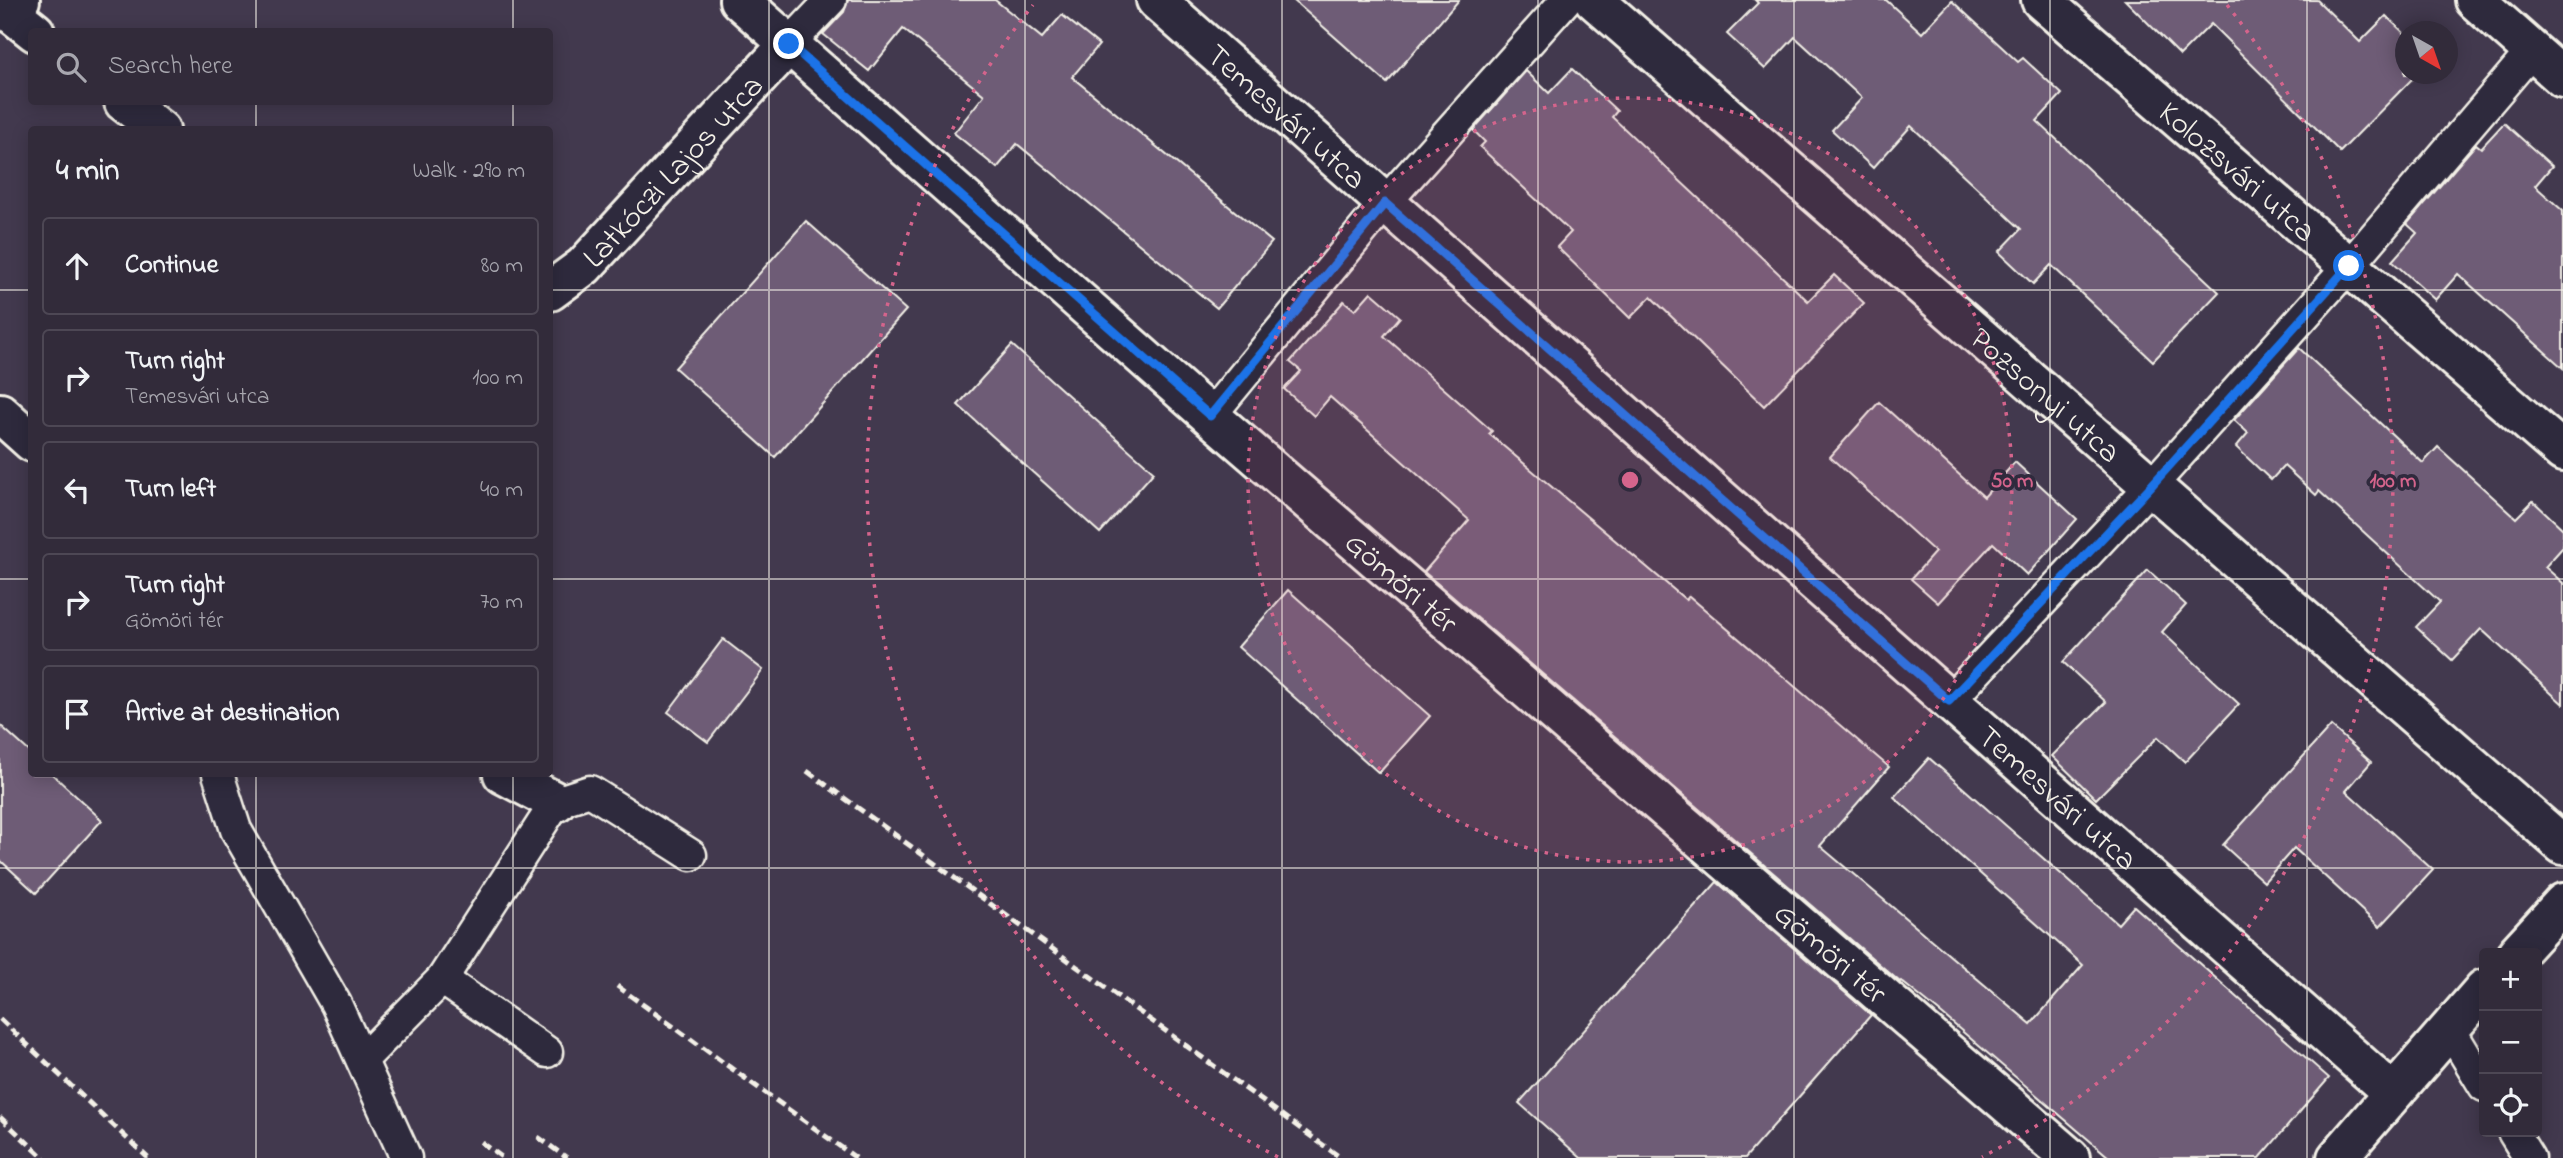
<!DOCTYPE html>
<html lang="en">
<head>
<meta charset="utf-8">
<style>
  :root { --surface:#322b3a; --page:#3a3342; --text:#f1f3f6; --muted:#a8a7af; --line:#4d4754 }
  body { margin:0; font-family:"Indie Flower",sans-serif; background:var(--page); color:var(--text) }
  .controls { position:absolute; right:21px; bottom:21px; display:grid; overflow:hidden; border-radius:7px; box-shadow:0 4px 18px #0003 }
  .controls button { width:63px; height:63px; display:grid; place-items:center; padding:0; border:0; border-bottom:2px solid var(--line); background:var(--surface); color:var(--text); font:35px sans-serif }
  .compass { position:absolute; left:2395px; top:21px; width:63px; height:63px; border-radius:50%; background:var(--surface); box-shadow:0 4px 18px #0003; rotate:140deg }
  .stop { position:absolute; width:21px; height:21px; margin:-16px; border:5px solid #1a73e8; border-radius:50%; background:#fff }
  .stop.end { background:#1a73e8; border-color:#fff; box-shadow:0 2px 7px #0008 }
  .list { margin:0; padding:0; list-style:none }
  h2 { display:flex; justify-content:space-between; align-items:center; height:91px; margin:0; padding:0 28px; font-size:30px }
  h2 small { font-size:23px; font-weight:400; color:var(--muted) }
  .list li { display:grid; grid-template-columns:46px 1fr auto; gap:21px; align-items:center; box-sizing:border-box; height:98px; margin:0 14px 14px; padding:0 14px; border:2px solid var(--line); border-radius:7px }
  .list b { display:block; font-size:26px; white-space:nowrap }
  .list p { margin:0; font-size:23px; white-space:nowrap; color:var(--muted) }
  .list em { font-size:23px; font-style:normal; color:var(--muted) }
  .icon { flex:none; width:38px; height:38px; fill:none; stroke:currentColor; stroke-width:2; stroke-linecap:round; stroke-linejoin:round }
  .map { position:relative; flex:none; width:2563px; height:1158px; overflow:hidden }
  .search { position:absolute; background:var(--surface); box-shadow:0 4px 18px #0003; left:28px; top:28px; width:525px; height:77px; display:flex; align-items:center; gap:18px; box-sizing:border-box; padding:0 24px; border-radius:7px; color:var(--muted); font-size:26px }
  .panel { position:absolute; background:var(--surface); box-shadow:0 4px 18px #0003; left:28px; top:126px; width:525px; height:651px; border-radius:7px }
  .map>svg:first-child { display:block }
</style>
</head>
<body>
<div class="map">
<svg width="2563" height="1158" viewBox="0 0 2563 1158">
  <rect width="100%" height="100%" fill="#42394e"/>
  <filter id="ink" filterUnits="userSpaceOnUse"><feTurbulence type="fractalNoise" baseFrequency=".0143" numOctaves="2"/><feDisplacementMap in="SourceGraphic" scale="14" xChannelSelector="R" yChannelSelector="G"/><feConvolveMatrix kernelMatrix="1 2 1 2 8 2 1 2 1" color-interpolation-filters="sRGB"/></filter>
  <g filter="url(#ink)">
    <g fill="#6e5c76" stroke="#f4f1e8" stroke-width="2">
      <polygon points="848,0 995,0 1042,38 1062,15 1099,45 1072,77 1272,242 1217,308 1017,144 997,168 954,133 984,95 903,29 869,71 823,34 844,12"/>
      <polygon points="1293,0 1459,0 1387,83"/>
      <polygon points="1755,0 1886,0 1922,33 1952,1 2018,62 2023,58 2062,94 2037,121 2219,292 2153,361 2051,265 2033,284 1999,252 2021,229 1911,126 1873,168 1832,130 1862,98 1795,37 1765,69 1727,34 1758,3"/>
      <polygon points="2125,0 2317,0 2360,42 2386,16 2405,34 2405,74 2417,74 2340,152 2211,24 2180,55"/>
      <polygon points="1572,69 1617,111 1612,117 1808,301 1834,275 1864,303 1764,406 1651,297 1630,318 1557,247 1571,232 1480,147 1485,142 1473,130 1526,71 1549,93"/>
      <polygon points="2504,123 2552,166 2535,186 2563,211 2563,368 2458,274 2435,300 2392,261 2417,233 2407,224 2476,144 2481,148"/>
      <polygon points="806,221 906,310 775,457 675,368"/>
      <polygon points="1371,292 1400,317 1384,336 1492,431 1489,434 1686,600 1689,596 1889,767 1820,846 2031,1024 2083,965 1894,797 1929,758 2118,924 2134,906 2329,1078 2260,1158 2110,1158 1943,1015 1901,981 1900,982 1424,572 1469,520 1330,397 1314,416 1284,389 1301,371 1290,362 1344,301 1355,310"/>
      <polygon points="1012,345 1154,472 1100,533 958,405"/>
      <polygon points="2299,348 2423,463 2438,447 2516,518 2533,501 2563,529 2563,547 2545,567 2563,583 2563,704 2481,629 2452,660 2416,627 2440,602 2319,491 2316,495 2284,466 2271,480 2236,447 2248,433 2234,420"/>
      <polygon points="1879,402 1984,497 2015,462 2077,519 2027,575 1993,543 1938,603 1911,579 1935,552 1830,457"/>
      <polygon points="2148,570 2186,605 2162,632 2239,704 2185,762 2158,737 2096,799 2052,756 2106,702 2063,662"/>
      <polygon points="1288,590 1430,716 1379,773 1238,647"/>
      <polygon points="723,639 763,670 708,742 668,712"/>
      <polygon points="0,725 32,754 32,774 52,774 102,820 36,893 0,860"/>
      <polygon points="2331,726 2371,762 2346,791 2433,870 2380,927 2294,848 2264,882 2223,845"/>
      <polygon points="1717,882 1871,1015 1745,1158 1581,1158 1519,1103"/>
    </g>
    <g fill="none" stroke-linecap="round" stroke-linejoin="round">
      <defs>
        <g id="service">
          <polyline points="789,44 831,0"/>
          <polyline points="1210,416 1385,203 1566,0"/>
          <polyline points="1949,701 2151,486 2349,266 2532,51"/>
          <polyline points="218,774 236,830 336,1004 406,1158"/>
          <polyline points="442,979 547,1052"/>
          <polyline points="2449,1028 2484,1086"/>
          <polyline points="362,1060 442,979 556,802 590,791 691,855"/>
          <polyline points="2513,1132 2529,1158"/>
        </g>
        <g id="minor">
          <polyline points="20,0 10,12 35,32"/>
          <path id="s1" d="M 739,0 L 1210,416 L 2070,1158"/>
          <path id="s2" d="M 1156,0 L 2393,1093"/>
          <path id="s3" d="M 1594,0 L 2563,845"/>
          <path id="s4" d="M 2041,0 L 2563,452"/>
          <polyline points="2475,0 2563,78"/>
          <polyline points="124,102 160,130"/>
          <path id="s5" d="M 550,291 L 584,266 L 789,44"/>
          <polyline points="0,413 32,442"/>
          <polyline points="503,774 556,802"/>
          <polyline points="2517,953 2563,903"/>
          <polyline points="2337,1158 2484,989"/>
        </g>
      </defs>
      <use href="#service" stroke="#f4f1e8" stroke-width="35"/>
      <use href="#minor" stroke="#f4f1e8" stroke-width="44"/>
      <use href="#service" stroke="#2f2a3d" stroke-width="30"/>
      <use href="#minor" stroke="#2f2a3d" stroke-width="38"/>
      <g stroke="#f4f1e8" stroke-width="5" stroke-dasharray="10 5" stroke-linecap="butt">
        <polyline points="807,771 1341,1158"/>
        <polyline points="617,986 856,1158"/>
        <polyline points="0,1019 148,1158"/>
        <polyline points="0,1117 44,1158"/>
        <polyline points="538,1137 567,1158"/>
        <polyline points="481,1142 503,1158"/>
      </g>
    </g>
  </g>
  <g fill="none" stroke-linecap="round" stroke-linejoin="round" filter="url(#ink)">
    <polyline stroke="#1a73e8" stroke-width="9" points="789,44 1210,416 1385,203 1949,701 2151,486 2349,266"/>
  </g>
  <path fill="none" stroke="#f4f1e8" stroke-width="2" stroke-opacity="0.55" d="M 256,0 L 256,32M 513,0 L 513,32M 769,0 L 769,1158M 1025,0 L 1025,1158M 1282,0 L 1282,1158M 1538,0 L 1538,1158M 1794,0 L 1794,1158M 2050,0 L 2050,1158M 2307,0 L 2307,1158M 256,102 L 256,130M 513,102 L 513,130M 0,290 L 32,290M 550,290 L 2563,290M 0,579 L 32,579M 550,579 L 2563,579M 256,774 L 256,1158M 513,774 L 513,1158M 0,868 L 2563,868"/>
  <circle cx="1630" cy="480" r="382" fill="#d4648c" fill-opacity=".12"/>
  <g fill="none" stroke="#d4648c" stroke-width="3.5" stroke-dasharray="3.5 7">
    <circle cx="1630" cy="480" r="382"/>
    <path d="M1278 1157A763 763 0 0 1 1033 5M2227 5A763 763 0 0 1 1982 1157"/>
  </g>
  <g text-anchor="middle" stroke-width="7" stroke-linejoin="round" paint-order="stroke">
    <g font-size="32" fill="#f4f1e8" stroke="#2f2a3d">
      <text dy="11" stroke="none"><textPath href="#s2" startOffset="175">Temesvári utca</textPath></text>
      <text dy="11" stroke="none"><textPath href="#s5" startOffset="172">Latkóczi Lajos utca</textPath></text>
      <text dy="11" stroke="none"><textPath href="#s4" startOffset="261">Kolozsvári utca</textPath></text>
      <text dy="11" stroke="none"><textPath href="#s3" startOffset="600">Pozsonyi utca</textPath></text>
      <text dy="11" stroke="none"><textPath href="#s1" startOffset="882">Gömöri tér</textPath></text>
      <text dy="11" stroke="none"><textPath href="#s2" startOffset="1204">Temesvári utca</textPath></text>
      <text dy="11" stroke="none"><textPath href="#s1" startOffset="1449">Gömöri tér</textPath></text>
    </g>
  </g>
  <circle cx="1630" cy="480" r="10" fill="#d4648c" stroke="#2f2a3d" stroke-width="3.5"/>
  <g font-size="21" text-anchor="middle" font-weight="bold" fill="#d4648c" stroke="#2f2a3d" stroke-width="7" stroke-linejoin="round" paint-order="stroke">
    <text x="2012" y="487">50 m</text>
    <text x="2393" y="487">100 m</text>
  </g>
</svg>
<div class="controls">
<button>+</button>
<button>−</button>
<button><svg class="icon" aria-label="locate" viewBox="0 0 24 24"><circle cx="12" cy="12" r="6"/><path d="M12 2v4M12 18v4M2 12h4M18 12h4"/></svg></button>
</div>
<svg class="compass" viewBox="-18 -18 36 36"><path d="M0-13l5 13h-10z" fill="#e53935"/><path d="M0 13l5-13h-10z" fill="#a8a7af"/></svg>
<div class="stop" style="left:2349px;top:266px"></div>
<div class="stop end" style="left:789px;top:44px"></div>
<div class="search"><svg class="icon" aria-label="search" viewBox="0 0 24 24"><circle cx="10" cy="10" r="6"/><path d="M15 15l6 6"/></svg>Search here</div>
<section class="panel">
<h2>4 min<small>Walk · 290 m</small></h2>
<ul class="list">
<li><svg class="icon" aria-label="ahead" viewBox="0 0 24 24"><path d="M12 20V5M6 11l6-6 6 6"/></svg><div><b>Continue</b></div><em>80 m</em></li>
<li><svg class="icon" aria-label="right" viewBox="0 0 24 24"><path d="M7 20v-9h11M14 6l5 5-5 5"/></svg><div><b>Turn right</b><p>Temesvári utca</p></div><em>100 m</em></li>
<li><svg class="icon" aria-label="left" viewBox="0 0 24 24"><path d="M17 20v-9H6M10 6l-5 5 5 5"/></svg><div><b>Turn left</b></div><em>40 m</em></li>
<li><svg class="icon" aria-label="right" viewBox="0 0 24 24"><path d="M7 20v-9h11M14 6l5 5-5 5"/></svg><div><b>Turn right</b><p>Gömöri tér</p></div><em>70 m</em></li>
<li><svg class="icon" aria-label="arrive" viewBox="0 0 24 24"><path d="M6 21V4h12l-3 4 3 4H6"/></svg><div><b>Arrive at destination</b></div></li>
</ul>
</section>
</div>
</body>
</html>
